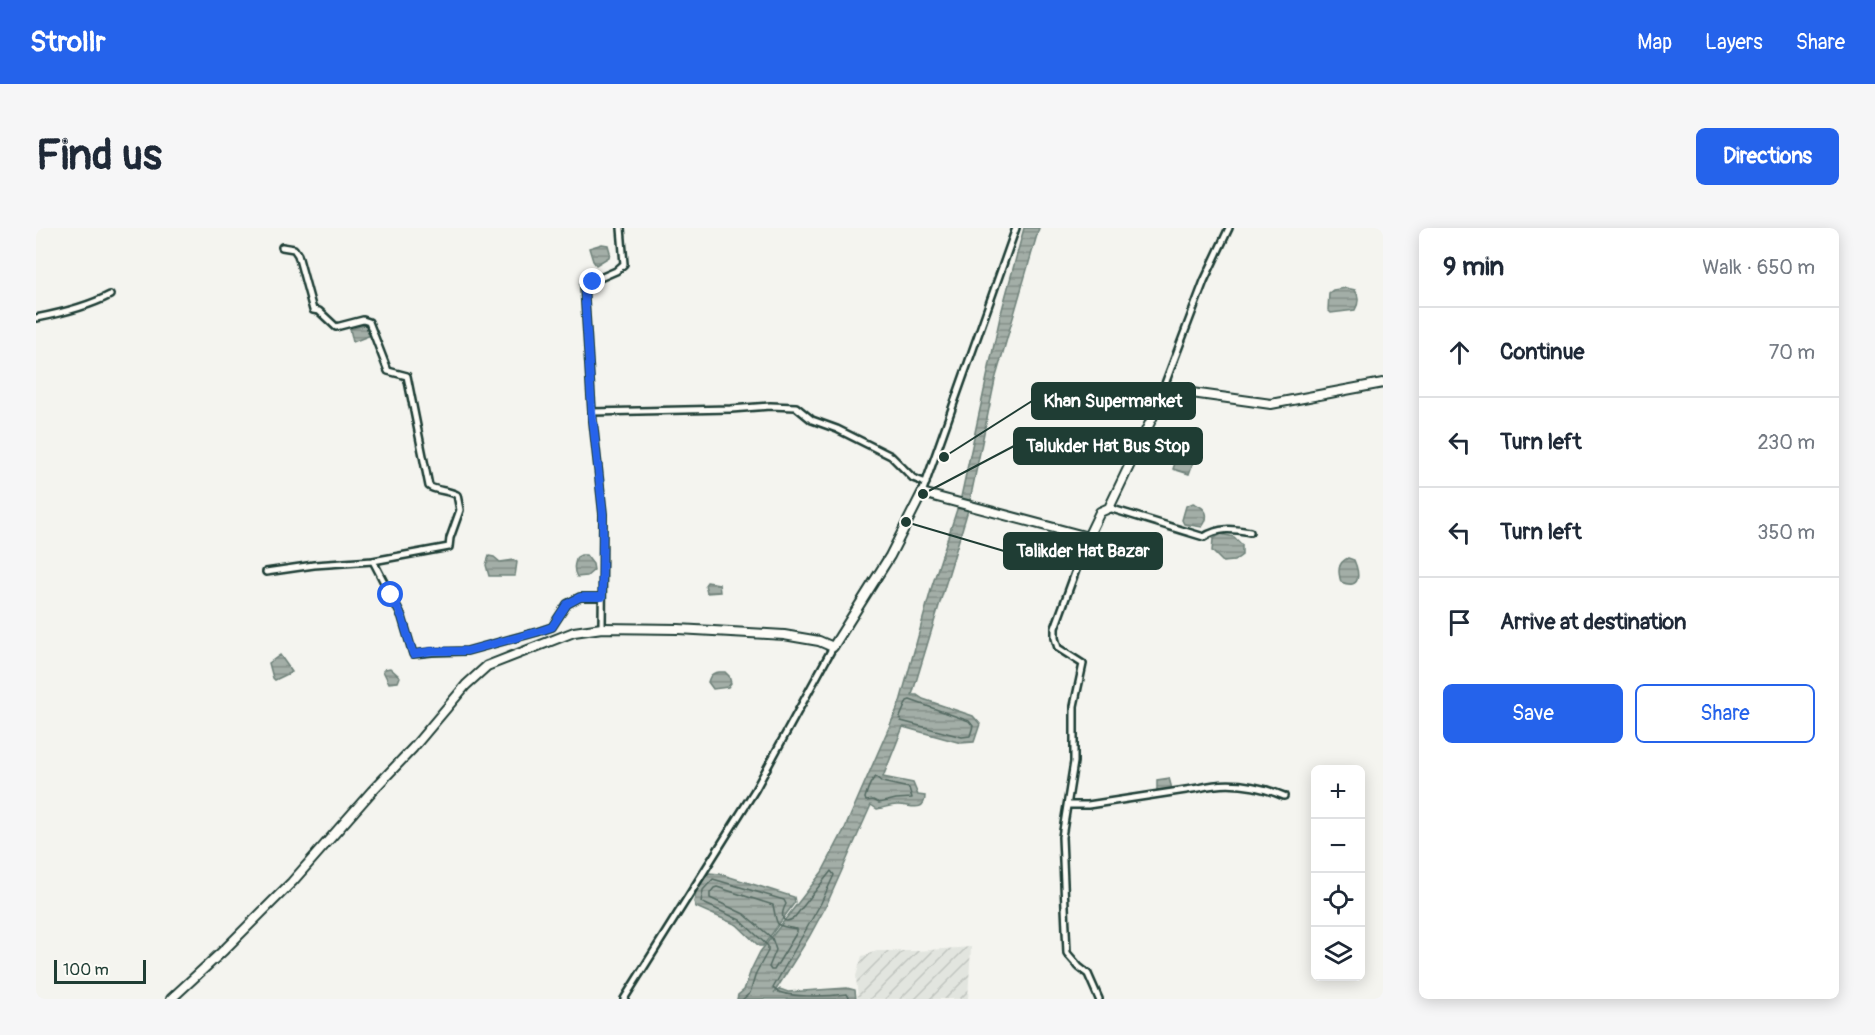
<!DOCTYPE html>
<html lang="en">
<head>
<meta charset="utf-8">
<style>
  :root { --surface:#fff; --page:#f6f6f7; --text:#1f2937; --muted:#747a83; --line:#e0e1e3; --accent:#2563eb }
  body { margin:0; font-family:Pangolin,sans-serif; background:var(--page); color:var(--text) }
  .controls { position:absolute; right:18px; bottom:18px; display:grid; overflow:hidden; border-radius:9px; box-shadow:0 3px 15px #0003 }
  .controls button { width:54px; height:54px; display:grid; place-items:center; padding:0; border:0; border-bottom:2px solid var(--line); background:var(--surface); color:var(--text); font:30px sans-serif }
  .scale { position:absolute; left:18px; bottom:15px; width:92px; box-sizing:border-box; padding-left:6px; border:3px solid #1f3d34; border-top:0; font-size:16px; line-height:21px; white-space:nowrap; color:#1f3d34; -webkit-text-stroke:4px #fdfcf7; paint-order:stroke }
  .stop { position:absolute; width:18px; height:18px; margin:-14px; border:4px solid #2563eb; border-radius:50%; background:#fff }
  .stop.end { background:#2563eb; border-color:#fff; box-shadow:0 2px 6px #0008 }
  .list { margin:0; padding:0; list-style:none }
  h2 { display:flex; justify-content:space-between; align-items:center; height:78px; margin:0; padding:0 24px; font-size:26px }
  h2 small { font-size:20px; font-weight:400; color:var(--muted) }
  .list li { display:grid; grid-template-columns:39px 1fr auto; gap:18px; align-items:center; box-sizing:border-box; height:90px; padding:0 24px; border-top:2px solid var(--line) }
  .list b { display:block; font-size:22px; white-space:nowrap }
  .list em { font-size:20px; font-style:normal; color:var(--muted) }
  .actions { display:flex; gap:12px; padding:18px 24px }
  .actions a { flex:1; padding:14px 0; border:2px solid var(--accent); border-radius:9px; text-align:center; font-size:21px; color:var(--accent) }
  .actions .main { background:var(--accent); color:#fff }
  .icon { flex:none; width:33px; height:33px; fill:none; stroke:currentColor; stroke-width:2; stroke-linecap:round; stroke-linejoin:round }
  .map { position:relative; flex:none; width:1347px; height:771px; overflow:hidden; border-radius:9px }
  header { display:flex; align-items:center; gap:36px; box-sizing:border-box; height:84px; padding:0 30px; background:var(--accent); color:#fff }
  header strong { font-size:28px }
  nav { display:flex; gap:33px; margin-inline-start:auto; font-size:21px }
  .intro { display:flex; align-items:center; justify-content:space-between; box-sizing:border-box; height:144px; padding:0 36px }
  h1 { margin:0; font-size:42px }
  .button { padding:15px 27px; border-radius:9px; background:var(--accent); color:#fff; font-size:21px; font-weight:700 }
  main { display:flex; gap:36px; padding:0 36px }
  aside { flex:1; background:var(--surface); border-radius:9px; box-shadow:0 3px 15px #0003 }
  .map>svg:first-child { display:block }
</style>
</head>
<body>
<header>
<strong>Strollr</strong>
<nav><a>Map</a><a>Layers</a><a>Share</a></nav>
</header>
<div class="intro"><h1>Find us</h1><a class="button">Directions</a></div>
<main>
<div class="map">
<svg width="1347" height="771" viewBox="0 0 1347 771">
  <defs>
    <pattern id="industrial-furrows" width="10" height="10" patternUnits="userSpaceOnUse" patternTransform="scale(1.5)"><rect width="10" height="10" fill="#e2e5df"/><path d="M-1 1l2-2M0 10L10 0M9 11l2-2" fill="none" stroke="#c1c5c0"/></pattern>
    <pattern id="water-rules" width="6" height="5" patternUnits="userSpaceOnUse" patternTransform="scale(1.5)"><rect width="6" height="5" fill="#a3aea7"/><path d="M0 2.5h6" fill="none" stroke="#848f89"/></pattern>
  </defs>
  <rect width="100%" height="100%" fill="#f4f4ef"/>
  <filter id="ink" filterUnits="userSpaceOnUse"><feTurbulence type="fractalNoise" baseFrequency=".0167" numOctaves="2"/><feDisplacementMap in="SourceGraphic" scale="12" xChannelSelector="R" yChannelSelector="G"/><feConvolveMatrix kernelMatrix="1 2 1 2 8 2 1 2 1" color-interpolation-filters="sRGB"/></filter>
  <g filter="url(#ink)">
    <polygon fill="url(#industrial-furrows)" points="935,719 932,771 822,771 820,748 826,728 841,723 881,723"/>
    <g fill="url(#water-rules)" stroke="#6e8179" stroke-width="1.5">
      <path d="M 988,0 L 1003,0 L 959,152 L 932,282 L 876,467 L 881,467 L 887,471 L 937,488 L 944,496 L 938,514 L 925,515 L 867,499 L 847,549 L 877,555 L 882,567 L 889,568 C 889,586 872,576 861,577 C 854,577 848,580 841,581 L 835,577 L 790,678 L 773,709 L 738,765 L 744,761 L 752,764 L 811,760 L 819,762 L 820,771 L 701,771 L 702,767 L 708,762 L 715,742 L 724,724 L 786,644 L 809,600 L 864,474 L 896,358 L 925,269 L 964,89 Z"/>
      <polygon points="566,16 572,17 574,24 573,29 560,37 557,33 553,20"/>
      <path d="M 1310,60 L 1319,62 C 1324,69 1323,75 1319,82 L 1295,85 L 1292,82 L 1293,65 L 1297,62 Z"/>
      <polygon points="332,96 335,107 317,114 314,101"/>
      <polygon points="1142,226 1158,232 1153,246 1137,241"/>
      <path d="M 1157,275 C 1170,280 1175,287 1166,299 L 1148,296 L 1146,292 L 1150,278 Z"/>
      <polygon points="1185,306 1198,309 1206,317 1206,327 1198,333 1187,334 1176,323 1177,311"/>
      <path d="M 545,327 L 550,327 L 557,336 L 558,342 L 551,348 L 541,349 C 537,342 538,337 541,329 Z"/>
      <polygon points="453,328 458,329 464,334 478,332 481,334 479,348 453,348 450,337"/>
      <path d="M 1312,330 L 1318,332 C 1324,346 1325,362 1305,354 C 1302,344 1301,335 1312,330 Z"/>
      <polygon points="671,354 683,356 684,364 671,365 669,357"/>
      <polygon points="244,427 256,444 239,452 237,450 233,435"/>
      <polygon points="354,440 364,449 362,454 353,455 347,443 349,441"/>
      <path d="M 683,444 L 689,444 L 693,448 L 695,455 L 692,459 L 677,461 L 672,454 C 674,447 676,445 683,444 Z"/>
      <polygon points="1133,550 1136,561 1121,562 1121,552"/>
      <polygon points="673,645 684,646 758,669 759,674 727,718 723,718 701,697 660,679 658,674 661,659"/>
    </g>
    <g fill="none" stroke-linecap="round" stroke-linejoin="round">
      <g stroke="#546a62" stroke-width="1.5">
        <polygon points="874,472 933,493 937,498 934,508 926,509 865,493 864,489 871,473"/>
        <path d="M 840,549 L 846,554 L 873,560 L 876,570 L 860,571 L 843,575 L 837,572 L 830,573 L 829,570 C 831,563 834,552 840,549 Z"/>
        <path d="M 681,659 L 737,677 C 742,699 737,697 761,701 L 761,704 L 738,742 L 735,742 L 733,739 L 740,722 L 736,710 L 708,686 L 674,670 L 674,665 L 678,660 Z"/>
        <path d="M 707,771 L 714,765 L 720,745 L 732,723 L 732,718 L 704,692 L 665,674 L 667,662 L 677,651 L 748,672 L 750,676 C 745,685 744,699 758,690 L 795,643 L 798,647 L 785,675 L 737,760 C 745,771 795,768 811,766 L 814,771"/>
      </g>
      <defs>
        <g id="minor">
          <path d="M 0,90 C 26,85 51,79 74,67"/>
          <polyline points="1127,161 1168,53 1193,0"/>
          <polyline points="556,184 695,181 734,178 760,179 776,192 801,201 855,228 877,250 890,255"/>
          <polyline points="886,265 980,0"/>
          <path d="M 1073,280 L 1168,309 C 1183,299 1197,301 1214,304"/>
          <polyline points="1052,309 1019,400 1019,410 1022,420 1047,436 1038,478 1038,534 1026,609 1031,725 1043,739 1052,746 1063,771"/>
          <polyline points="337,333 366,389 377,426 396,424 431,423 501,404 516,399 531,376 544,369 566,369"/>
          <path d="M 230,344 L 278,337 L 337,333 L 413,319 L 414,310 L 424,282 L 421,267 C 412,262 399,263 393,258 L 371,148 L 352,143 L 333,94 L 327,92 L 300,99 L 283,83 L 277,82 L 262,27 L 258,21 L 246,19"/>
          <polyline points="566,400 567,286 556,184 548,57 580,43 588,36 585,0"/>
          <path d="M 1032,577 L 1052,577 L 1163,560 C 1193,552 1221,557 1248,568"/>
          <polyline points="588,771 719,562 797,419"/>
        </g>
        <polyline id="secondary" points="135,771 188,722 256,654 336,563 377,520 430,457 451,438 538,404 566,400 642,401 748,407 783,413 797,419 854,328 886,265 1052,309 1064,284 1073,280 1119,184 1127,161 1235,176 1347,155"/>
      </defs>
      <use href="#minor" stroke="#1f3d34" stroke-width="10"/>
      <use href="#secondary" stroke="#1f3d34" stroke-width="12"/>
      <use href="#minor" stroke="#fdfcf7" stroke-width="5"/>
      <use href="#secondary" stroke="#fdfcf7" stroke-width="8"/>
    </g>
  </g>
  <g fill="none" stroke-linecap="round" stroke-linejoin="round" filter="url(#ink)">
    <polyline stroke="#2563eb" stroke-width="8" points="355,367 366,389 377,426 396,423 431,423 501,404 516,399 531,376 544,369 566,369 567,286 556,184 548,57 557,54"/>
  </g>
  <path fill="none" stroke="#1f3d34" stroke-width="2" d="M908 229L996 173M887 266L978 218M870 294L968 323"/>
  <g fill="#1f3d34" stroke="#fdfcf7" stroke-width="2">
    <circle cx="908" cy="229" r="6"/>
    <circle cx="887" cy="266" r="6"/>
    <circle cx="870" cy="294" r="6"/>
  </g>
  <g fill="#1f3d34" stroke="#1f3d34" stroke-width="2">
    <rect x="996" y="155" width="163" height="36" rx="6"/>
    <rect x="978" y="200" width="188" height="36" rx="6"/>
    <rect x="968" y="305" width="158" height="36" rx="6"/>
  </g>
  <g font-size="18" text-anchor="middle" font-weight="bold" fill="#fff">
    <text x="1077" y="179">Khan Supermarket</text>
    <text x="1072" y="224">Talukder Hat Bus Stop</text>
    <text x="1047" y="329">Talikder Hat Bazar</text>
  </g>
</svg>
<div class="controls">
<button>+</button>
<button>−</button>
<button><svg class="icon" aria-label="locate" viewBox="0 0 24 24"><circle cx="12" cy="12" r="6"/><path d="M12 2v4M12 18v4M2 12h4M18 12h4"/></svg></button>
<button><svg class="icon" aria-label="layers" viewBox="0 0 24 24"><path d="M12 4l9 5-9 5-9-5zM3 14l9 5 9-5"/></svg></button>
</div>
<div class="scale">100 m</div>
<div class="stop" style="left:355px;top:367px"></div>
<div class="stop end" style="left:557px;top:54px"></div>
</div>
<aside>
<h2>9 min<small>Walk · 650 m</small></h2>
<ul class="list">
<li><svg class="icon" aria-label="ahead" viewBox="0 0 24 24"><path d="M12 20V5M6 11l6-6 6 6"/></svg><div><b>Continue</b></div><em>70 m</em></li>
<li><svg class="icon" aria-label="left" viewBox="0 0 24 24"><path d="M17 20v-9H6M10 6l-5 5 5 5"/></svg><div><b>Turn left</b></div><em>230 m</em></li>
<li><svg class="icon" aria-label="left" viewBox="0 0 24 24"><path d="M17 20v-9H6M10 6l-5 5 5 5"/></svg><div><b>Turn left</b></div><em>350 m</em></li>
<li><svg class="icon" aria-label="arrive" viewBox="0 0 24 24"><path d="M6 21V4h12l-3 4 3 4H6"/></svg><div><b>Arrive at destination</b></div></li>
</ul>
<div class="actions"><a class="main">Save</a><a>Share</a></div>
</aside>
</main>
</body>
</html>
